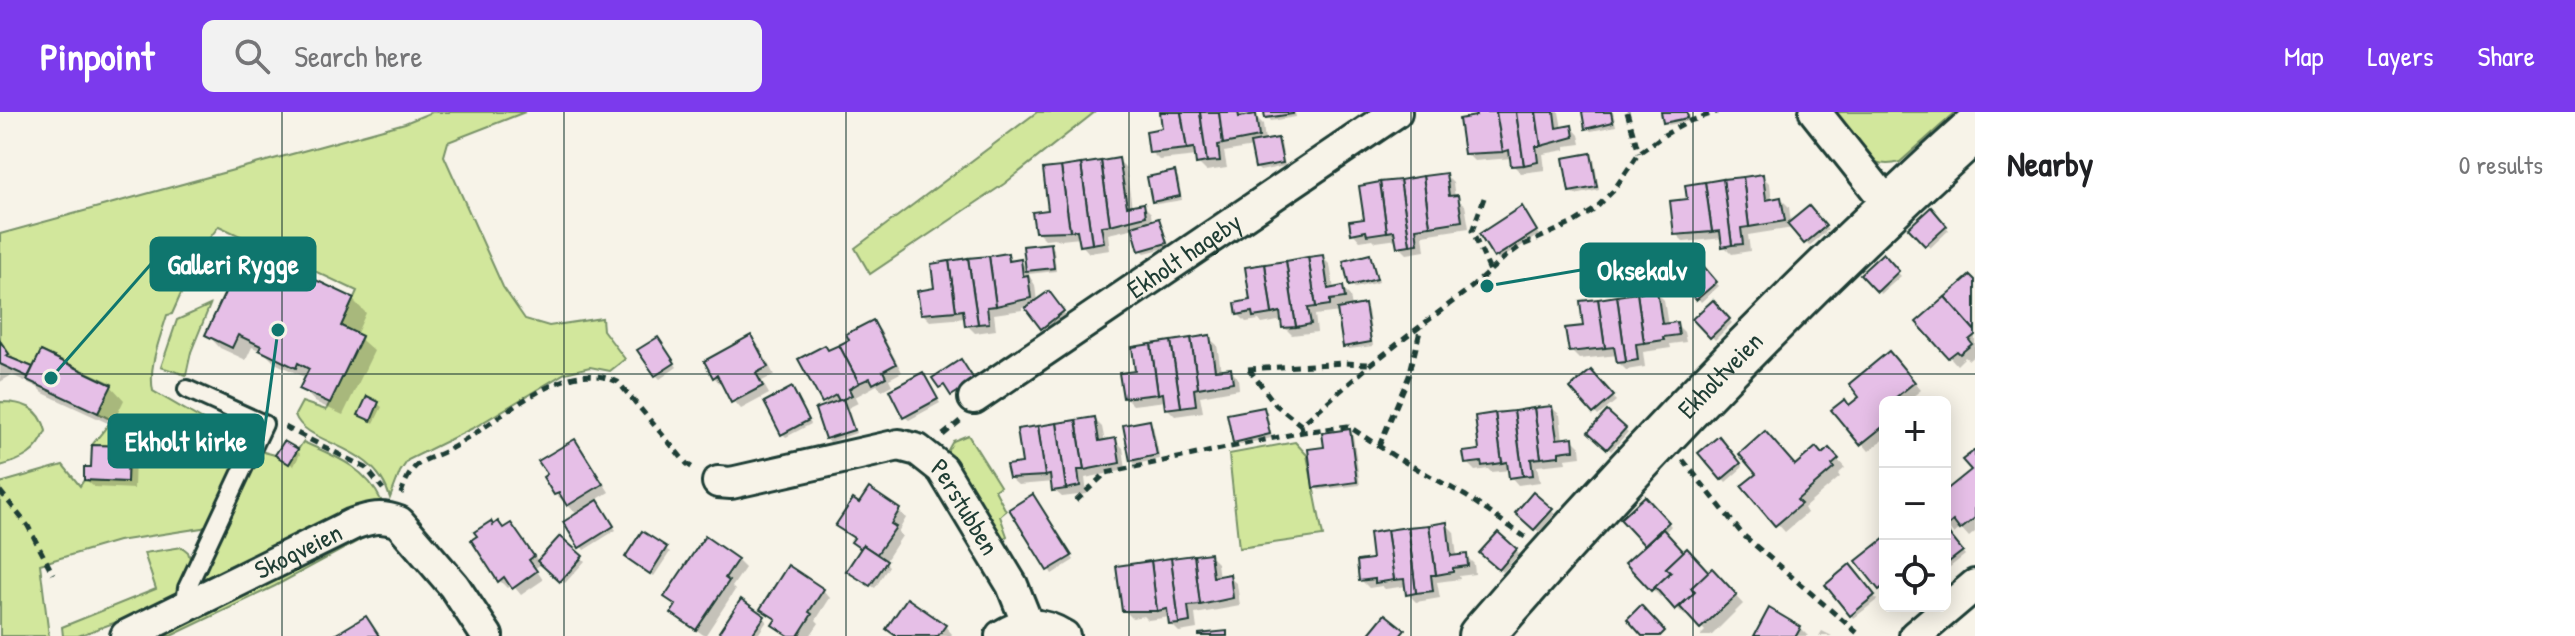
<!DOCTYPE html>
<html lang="en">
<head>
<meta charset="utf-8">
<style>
  :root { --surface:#fff; --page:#f2f2f2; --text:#202124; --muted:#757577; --line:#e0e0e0; --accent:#7c3aed }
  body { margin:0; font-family:"Patrick Hand",sans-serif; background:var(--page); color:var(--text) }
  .controls { position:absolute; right:24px; bottom:24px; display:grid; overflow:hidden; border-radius:12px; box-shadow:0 4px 20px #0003 }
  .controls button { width:72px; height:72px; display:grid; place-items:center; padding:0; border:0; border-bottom:2px solid var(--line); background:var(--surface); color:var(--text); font:40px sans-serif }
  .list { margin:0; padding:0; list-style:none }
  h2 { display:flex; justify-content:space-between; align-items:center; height:104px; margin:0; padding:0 32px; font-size:34px }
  h2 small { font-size:26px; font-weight:400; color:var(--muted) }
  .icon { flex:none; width:44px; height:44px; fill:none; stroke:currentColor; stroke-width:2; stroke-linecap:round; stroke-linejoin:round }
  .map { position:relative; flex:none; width:1975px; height:524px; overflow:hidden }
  header { display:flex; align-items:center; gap:48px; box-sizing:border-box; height:112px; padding:0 40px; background:var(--accent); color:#fff }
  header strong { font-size:38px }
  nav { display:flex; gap:44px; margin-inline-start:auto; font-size:28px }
  .search { width:560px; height:72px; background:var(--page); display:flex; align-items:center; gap:20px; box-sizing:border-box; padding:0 28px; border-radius:12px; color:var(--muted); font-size:30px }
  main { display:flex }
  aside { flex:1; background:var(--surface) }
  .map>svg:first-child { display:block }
</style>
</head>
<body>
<header>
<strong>Pinpoint</strong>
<div class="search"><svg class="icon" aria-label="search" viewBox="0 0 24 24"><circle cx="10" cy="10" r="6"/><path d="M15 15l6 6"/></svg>Search here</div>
<nav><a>Map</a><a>Layers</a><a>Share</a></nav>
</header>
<main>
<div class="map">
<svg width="1975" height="524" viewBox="0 0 1975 524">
  <rect width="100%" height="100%" fill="#f7f3e8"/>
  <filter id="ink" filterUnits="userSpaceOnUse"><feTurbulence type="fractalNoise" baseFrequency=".0125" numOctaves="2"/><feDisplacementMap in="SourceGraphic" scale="16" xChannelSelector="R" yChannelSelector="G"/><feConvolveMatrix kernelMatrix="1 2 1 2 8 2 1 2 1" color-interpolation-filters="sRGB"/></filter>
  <g filter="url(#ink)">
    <g fill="#d2e79c" stroke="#789268" stroke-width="2">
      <path d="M 432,0 L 525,0 L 448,30 L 444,44 L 503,175 L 525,207 L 549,214 L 602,206 L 603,218 L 625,247 L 610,259 L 590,255 L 565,261 L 475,315 L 408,348 L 400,360 L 390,386 C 375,330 307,335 295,303 L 302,290 L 326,298 L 362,225 L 341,214 L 357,179 L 219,114 L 201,137 L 172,202 L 167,203 C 160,227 148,254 153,279 L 239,329 L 239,341 L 208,415 L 118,429 L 40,452 L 49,524 L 0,524 L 0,371 L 63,353 L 80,374 L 84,368 L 127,370 L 128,334 L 92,333 L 112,308 L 98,301 L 112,272 L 41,239 L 33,255 L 6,244 L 9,242 L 0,229 L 0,122 L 405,11 Z"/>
      <polygon points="1037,0 1095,0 1004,72 870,162 855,136"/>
      <path d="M 1827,0 L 1956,0 L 1900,50 C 1864,61 1847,25 1827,0 Z"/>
      <polygon points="210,193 191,240 186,263 161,255 177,208"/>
      <path d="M 0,290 C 23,290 40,295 46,319 C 37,341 23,348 0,354 Z"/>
      <polygon points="968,323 1000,374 995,378 1006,399 1000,404 1007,424 998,430 944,345 953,329"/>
      <path d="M 303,330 C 335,344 366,355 382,390 L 191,481 L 260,339 L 275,343 L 289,351 Z"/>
      <polygon points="1295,330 1307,343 1323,424 1239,436 1229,342"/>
      <polygon points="380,417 275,474 171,524 151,524 370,418"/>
      <polygon points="182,435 188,440 192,453 177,488 78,524 63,524 62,515 156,477 144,441"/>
    </g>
    <g fill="#0003">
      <polygon points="1162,0 1244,0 1245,6 1255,4 1263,12 1265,30 1277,28 1281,31 1285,54 1260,59 1257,56 1253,35 1224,40 1227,56 1206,59 1198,51 1197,44 1159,48 1151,40 1164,18"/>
      <polygon points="1266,0 1295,0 1296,5 1271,9"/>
      <polygon points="1477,0 1559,0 1562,17 1572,15 1579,23 1581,32 1565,34 1565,38 1543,42 1545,58 1521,61 1513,53 1512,46 1474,49 1466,41 1478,6"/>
      <polygon points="1584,0 1613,0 1616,14 1591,19 1587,16"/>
      <polygon points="1663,0 1689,0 1690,9 1668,13"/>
      <polygon points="1590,43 1594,47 1599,78 1575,83 1571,79"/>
      <polygon points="1118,48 1126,56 1132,95 1143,93 1151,101 1152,111 1159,109 1162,112 1169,135 1145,141 1141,138 1135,116 1108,122 1110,138 1089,141 1082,133 1080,126 1061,128 1054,126 1045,127 1037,119 1050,100"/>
      <polygon points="1174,61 1178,65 1182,88 1157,92 1154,89"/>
      <polygon points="1445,63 1453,71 1455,86 1465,93 1469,116 1423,123 1425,139 1407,142 1399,134 1398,127 1376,130 1373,127 1360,129 1353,121 1367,108"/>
      <polygon points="1762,64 1770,72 1772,89 1781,87 1789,95 1791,112 1809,97 1828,118 1809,134 1793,116 1748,123 1750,139 1732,142 1724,134 1723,126 1684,130 1676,122 1689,88"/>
      <polygon points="1931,98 1949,118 1930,136 1911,116"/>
      <polygon points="1525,101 1539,123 1499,148 1496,145"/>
      <polygon points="1050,133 1054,137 1056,159 1028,162 1035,173 1037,190 1052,185 1066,204 1046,219 1027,195 1022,196 1022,198 994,202 996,218 975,221 967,213 966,206 930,209 922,201 936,178 1007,143 1014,150 1020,149 1027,157"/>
      <polygon points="1370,144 1373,148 1379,170 1355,176 1351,173"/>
      <polygon points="1882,144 1901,164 1881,182 1863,162"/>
      <polygon points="1322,145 1330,153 1334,178 1343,177 1350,184 1352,196 1364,194 1368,198 1373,234 1349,237 1345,234 1340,200 1315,203 1317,220 1292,223 1284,215 1283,208 1262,212 1259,208 1246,210 1238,202"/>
      <polygon points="1694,145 1719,174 1701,190 1676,161"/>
      <polygon points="265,168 298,173 353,188 366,201 356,223 374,239 343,303 315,290 302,276 306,266 275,251 264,240 252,235 246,248 220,236 207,222"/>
      <polygon points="1975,170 1975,243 1969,248 1965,245 1957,253 1919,210"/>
      <polygon points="1656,180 1664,188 1668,214 1676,212 1684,220 1686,230 1670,232 1671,236 1643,240 1645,255 1626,258 1618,250 1618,243 1579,247 1571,239 1585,215"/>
      <polygon points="1713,190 1732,211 1715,228 1695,207"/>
      <polygon points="872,211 880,218 902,260 889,267 892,273 882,278 877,273 855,285 858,291 848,296 856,321 830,330 827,326 828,294 823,290 830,240"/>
      <polygon points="751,226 759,234 774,263 762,269 769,282 741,297 714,265"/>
      <polygon points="1209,226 1217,233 1221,259 1230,258 1238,266 1239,277 1200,284 1203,300 1175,304 1167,296 1166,289 1133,293 1125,285 1138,260"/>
      <polygon points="0,227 17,251 34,258 111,274 124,288 112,313 43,281 37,275 12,263 0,270"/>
      <polygon points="661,231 677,255 660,267 656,263"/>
      <polygon points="1896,249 1921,278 1906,290 1885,290 1885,326 1869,339 1834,298 1850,295"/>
      <polygon points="1591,261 1616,289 1598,304 1573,276"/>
      <polygon points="923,262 940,291 909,308 905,305"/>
      <polygon points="792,278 811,312 786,325 783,322"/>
      <polygon points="378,292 382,295 374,311 361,303"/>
      <polygon points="1552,296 1560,303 1563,328 1572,327 1580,335 1581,345 1565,347 1566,351 1537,354 1540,370 1518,373 1511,365 1510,358 1491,360 1488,357 1475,359 1467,351"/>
      <polygon points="1263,297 1267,300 1272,326 1238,333 1235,330"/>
      <polygon points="1607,301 1628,320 1611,339 1591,320"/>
      <polygon points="1094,307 1102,315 1105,330 1115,328 1123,336 1126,358 1085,366 1087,382 1062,385 1054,378 1053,370 1018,373 1010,366 1025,352"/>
      <polygon points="1150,310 1153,314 1160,347 1135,352 1132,348"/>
      <polygon points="1349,319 1353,323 1360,373 1319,378 1315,375 1326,336"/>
      <polygon points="1719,327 1743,355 1726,370 1701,341"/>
      <polygon points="574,329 582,337 609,380 596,388 616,418 584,438 581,434 578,403 556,382"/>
      <polygon points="127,336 135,344 134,377 94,375 86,368 93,357"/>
      <polygon points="297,338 300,342 294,354 281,346"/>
      <polygon points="1975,340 1975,420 1969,425 1961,416 1954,422 1945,412 1945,382 1974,359"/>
      <polygon points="1823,345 1837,347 1845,356 1838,362 1840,365 1804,396 1807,401 1785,420 1744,374 1758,362 1795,356"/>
      <polygon points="1534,383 1555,402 1539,420 1518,401"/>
      <polygon points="1645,387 1671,414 1664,421 1684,442 1709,462 1712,459 1743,492 1711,524 1700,524 1705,519 1688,501 1685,504 1663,482 1660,485 1628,451 1648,434 1623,407"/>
      <polygon points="1036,388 1074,448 1052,462 1012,398"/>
      <polygon points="860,393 899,399 906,406 898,420 902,424 885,450 889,454 875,476 853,462 862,439 854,430 855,428 838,414"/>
      <polygon points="1446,412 1454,420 1457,445 1466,444 1474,452 1475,462 1459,464 1460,467 1437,470 1440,486 1416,490 1408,482 1407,474 1385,477 1382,474 1369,476 1361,468 1374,448"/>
      <polygon points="511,413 539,450 560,426 585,449 565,471 542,452 535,456 543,468 521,483 512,472 507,476 499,468 504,418"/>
      <polygon points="1945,419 1965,443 1945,459"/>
      <polygon points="643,422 670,440 654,464 631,449"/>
      <polygon points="1498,423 1519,442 1503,460 1482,441"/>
      <polygon points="1209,443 1217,451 1219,466 1229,465 1237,472 1240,494 1195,502 1197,517 1179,520 1171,512 1170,505 1148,508 1144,504 1132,506 1124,498"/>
      <polygon points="737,448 745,456 732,475 735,478 705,524 673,501 678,494 667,485"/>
      <polygon points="1854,459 1877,488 1854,506 1851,502"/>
      <polygon points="823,478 830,486 816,508 819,511 810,524 788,524 775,513 777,509 762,497"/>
      <polygon points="764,505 767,509 757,524 726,524"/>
      <polygon points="945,514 952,522 951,524 896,524 888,517"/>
      <polygon points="1800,516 1808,524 1756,524"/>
      <polygon points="1822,519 1832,524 1819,524"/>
    </g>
    <g fill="#e6bfe7" stroke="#1f3d34" stroke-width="2">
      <polygon points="1160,0 1181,0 1187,37 1149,41 1146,19 1162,16"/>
      <polygon points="1181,0 1200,0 1207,50 1196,52 1194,36 1187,37"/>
      <polygon points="1200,0 1219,0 1223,32 1218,33 1220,49 1207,50"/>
      <polygon points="1219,0 1238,0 1239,5 1256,2 1259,25 1223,32"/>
      <polygon points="1264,0 1293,0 1293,2 1265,6"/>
      <polygon points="1475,0 1496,0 1503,40 1464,42 1459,7 1476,4"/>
      <polygon points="1496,0 1516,0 1524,53 1511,54 1509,38 1503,40"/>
      <polygon points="1516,0 1536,0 1541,34 1536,34 1538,50 1524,53"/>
      <polygon points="1536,0 1554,0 1556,16 1572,13 1574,25 1541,34"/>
      <polygon points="1582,0 1611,0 1613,10 1585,17"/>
      <polygon points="1661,0 1687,0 1688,6 1663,11"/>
      <polygon points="1278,26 1283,51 1255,56 1250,31"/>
      <polygon points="1591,41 1597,75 1569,80 1563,46"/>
      <polygon points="1119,46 1127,94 1144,91 1146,104 1110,113 1101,49"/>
      <polygon points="1101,49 1110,113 1101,114 1104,130 1092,132 1081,52"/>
      <polygon points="1081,52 1092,132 1080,134 1077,118 1070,119 1061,55"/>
      <polygon points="1061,55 1070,119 1035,120 1032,100 1048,98 1043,57"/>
      <polygon points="1175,59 1180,84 1152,90 1147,65"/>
      <polygon points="1446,61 1449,84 1458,83 1462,109 1430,114 1423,64"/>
      <polygon points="1763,62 1766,88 1781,85 1785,109 1749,115 1743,65"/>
      <polygon points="1423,64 1430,114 1416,116 1418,132 1410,133 1400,68"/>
      <polygon points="1743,65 1749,115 1741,116 1743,132 1732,133 1723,67"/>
      <polygon points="1723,67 1732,133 1722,135 1720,119 1712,120 1705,70"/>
      <polygon points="1400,68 1410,133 1397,135 1394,119 1387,120 1380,70"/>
      <polygon points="1380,70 1387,120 1367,123 1366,119 1351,122 1349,109 1364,107 1359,74"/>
      <polygon points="1705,70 1712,120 1674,123 1670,89 1687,87 1685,73"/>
      <polygon points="1522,94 1537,119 1494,146 1479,122"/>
      <polygon points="1809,94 1826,114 1804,132 1787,112"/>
      <polygon points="1931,95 1947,114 1925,134 1908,116"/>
      <polygon points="1159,106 1167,131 1139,139 1132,114"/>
      <polygon points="1051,131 1054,156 1026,159 1023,134"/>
      <polygon points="1008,141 1009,149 1021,147 1023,164 1028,163 1031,186 996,194 989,144"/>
      <polygon points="1883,141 1899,159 1877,180 1860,162"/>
      <polygon points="1370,142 1377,167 1349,174 1343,149"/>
      <polygon points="1323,143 1328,177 1343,174 1345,186 1330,188 1330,193 1316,195 1308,145"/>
      <polygon points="1694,143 1717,170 1696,188 1673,160"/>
      <polygon points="989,144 996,194 987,195 989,211 978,212 968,146"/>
      <polygon points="1308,145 1316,195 1308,196 1311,212 1296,215 1286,149"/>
      <polygon points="968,146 978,212 965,214 963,198 956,199 949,149"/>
      <polygon points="949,149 956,199 921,202 917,179 934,176 931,152"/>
      <polygon points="1286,149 1296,215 1282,216 1280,200 1272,202 1265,152"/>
      <polygon points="1265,152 1272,202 1253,205 1252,200 1237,203 1235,191 1250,188 1245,155"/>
      <polygon points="238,153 264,165 268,156 297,170 301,161 354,186 341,214 362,224 330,291 299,277 309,257 298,251 296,256 259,238 261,234 238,223 232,236 205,223"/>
      <polygon points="1970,163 1975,168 1975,219 1945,185"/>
      <polygon points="1657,178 1662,212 1677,210 1679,223 1663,225 1664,228 1644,231 1637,181"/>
      <polygon points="1049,179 1064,199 1041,217 1025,196"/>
      <polygon points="1637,181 1644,231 1636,232 1638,248 1626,250 1617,184"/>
      <polygon points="1617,184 1626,250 1617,251 1614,235 1605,236 1598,187"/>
      <polygon points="1945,185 1975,219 1975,223 1969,228 1972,232 1960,242 1957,239 1948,246 1916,210"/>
      <polygon points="1598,187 1605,236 1569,240 1565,216 1583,214 1580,189"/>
      <polygon points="1713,188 1730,207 1710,226 1692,207"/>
      <polygon points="1365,192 1371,230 1343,235 1337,197"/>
      <polygon points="873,208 896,252 883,259 886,265 873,272 870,266 859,271 839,233 849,228 846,222"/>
      <polygon points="751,223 768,255 756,261 763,274 731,291 717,263 713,266 704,249"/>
      <polygon points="1210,223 1215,258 1231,256 1233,270 1198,276 1191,226"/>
      <polygon points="658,225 675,251 655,264 637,238"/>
      <polygon points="1191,226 1198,276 1194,277 1196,293 1181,295 1171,229"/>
      <polygon points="0,229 9,242 6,244 33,255 28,265 0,252"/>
      <polygon points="1171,229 1181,295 1165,297 1163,281 1158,282 1151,232"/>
      <polygon points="1151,232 1158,282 1123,286 1119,261 1135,259 1132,235"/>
      <polygon points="825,233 828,238 839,233 859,271 849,277 852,283 839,289 836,283 822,291 798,247"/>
      <polygon points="41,239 112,273 98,301 27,268"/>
      <polygon points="1889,239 1915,270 1890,290 1885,290 1885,313 1860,333 1831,298 1845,287 1849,293 1859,285 1849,272"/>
      <polygon points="961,247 975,269 951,284 944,273 939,276 932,266"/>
      <polygon points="1591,258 1614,284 1593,302 1570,276"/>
      <polygon points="923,260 938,287 903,306 889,278"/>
      <polygon points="792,275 809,308 781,323 764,290"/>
      <polygon points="367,284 379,290 371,309 358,303"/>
      <polygon points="843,287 854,318 825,327 815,297"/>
      <polygon points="1552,294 1557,327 1573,325 1574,338 1559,340 1559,344 1541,346 1534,296"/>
      <polygon points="1264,295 1270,322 1233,331 1227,302"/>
      <polygon points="1534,296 1541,346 1531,347 1533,363 1523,364 1514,299"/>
      <polygon points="1514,299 1523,364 1509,366 1507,350 1502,351 1495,301"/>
      <polygon points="1607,299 1626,316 1607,337 1588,320"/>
      <polygon points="1495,301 1502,351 1482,354 1481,350 1465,352 1463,340 1479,338 1475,304"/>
      <polygon points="1095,305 1099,329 1116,326 1120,351 1084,358 1076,308"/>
      <polygon points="1076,308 1084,358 1078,358 1080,374 1066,377 1057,311"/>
      <polygon points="1150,308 1157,343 1130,349 1123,313"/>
      <polygon points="1057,311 1066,377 1052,379 1050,363 1045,364 1038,314"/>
      <polygon points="1038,314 1045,364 1009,366 1006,353 1022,351 1017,317"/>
      <polygon points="1350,317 1357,370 1313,376 1308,337 1324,335 1322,321"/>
      <polygon points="1765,319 1795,353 1816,335 1822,342 1829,336 1839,347 1832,353 1834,356 1797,388 1801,392 1775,414 1741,374 1756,362 1739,342"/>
      <polygon points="1719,324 1741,351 1721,368 1698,341"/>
      <polygon points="575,327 603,372 567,394 559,381 554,383 543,365 547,362 538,349"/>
      <polygon points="284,329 298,337 289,352 275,343"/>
      <polygon points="92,333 128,334 127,370 84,368 84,355 91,355"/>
      <polygon points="1975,338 1975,406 1960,418 1953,409 1945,416 1945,379 1971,358 1962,348"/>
      <polygon points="869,376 900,397 891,412 896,415 877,442 863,433 861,437 851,430 854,426 835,414 853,387 859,391"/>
      <polygon points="1533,380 1553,397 1534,418 1515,401"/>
      <polygon points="1033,382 1072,444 1047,459 1009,397"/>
      <polygon points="1645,384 1669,410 1644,433 1620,407"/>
      <polygon points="598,388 614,414 579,436 563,410"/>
      <polygon points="491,409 493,413 498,409 503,416 511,411 534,444 529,448 537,459 512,477 504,465 498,470 471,428 477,424 474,420"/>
      <polygon points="1447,410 1451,444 1467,442 1468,454 1453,456 1453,460 1436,463 1429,413"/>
      <polygon points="1429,413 1436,463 1431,463 1433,479 1416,481 1408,415"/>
      <polygon points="1408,415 1416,481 1406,483 1404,467 1394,468 1387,418"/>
      <polygon points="1663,417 1684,440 1666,456 1671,460 1651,479 1625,451"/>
      <polygon points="1945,417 1963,439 1945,453"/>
      <polygon points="1387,418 1394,468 1375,471 1375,467 1359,469 1357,449 1372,447 1369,421"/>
      <polygon points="642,419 667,435 650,462 625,445"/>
      <polygon points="1498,420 1517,437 1499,458 1479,441"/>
      <polygon points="560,424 583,444 560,470 537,449"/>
      <polygon points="705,424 738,447 725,466 729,469 696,518 671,501 676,493 664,485"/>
      <polygon points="1885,426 1885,473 1879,478 1856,449"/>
      <polygon points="863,433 887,449 870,474 846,459"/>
      <polygon points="1687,436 1709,460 1691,476 1694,481 1675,498 1655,475 1671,460 1666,456"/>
      <polygon points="1210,441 1213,465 1230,462 1233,486 1200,493 1194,443"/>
      <polygon points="1194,443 1200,493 1188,494 1190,510 1179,512 1171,446"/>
      <polygon points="1171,446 1179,512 1169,513 1167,497 1157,499 1151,449"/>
      <polygon points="1151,449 1157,499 1122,499 1116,454"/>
      <polygon points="1850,452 1875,483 1850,504 1825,473"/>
      <polygon points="788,453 824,477 809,500 812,502 798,524 789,524 772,513 776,507 760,497"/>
      <polygon points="1712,456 1737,483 1700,517 1680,495 1695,480 1691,476"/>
      <polygon points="907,486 946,513 938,524 896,524 886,517"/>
      <polygon points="741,487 765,504 751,524 725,524 719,520"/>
      <polygon points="1641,493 1665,519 1660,524 1642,524 1627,507"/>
      <polygon points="1769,496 1801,515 1796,524 1754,524"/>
      <polygon points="1385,502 1405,518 1400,524 1367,524"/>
      <polygon points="366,504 379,524 333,524"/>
      <polygon points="1227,519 1227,524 1199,524 1199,522"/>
    </g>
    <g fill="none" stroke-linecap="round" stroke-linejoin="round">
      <defs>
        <polyline id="lane" points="184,497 187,476 264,312 187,277"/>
        <g id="street">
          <polyline points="1815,0 1877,78 1893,91"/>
          <path id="s1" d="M 974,286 L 1396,0"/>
          <path id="s2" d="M 718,370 L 731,371 L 899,333 L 918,338 L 942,357 L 1012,473 L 1028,513"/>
          <path id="s3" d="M 126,524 L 353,412 C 371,406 381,403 399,410 L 454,474 L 487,524"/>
          <path d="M 1001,524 C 1023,510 1042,510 1064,524"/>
          <polyline points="1915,524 1975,473"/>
        </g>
        <g id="secondary">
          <path id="s4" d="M 1481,524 C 1636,345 1799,176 1975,17"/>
        </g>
      </defs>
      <use href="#lane" stroke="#1f3d34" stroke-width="22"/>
      <use href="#street" stroke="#1f3d34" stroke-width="36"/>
      <use href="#secondary" stroke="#1f3d34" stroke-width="50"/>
      <g stroke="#1f3d34" stroke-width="5" stroke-dasharray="8 6" stroke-linecap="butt">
        <polyline points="1627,0 1639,41"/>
        <polyline points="1484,86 1472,119 1490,159"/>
        <polyline points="1248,257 1344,251 1369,252"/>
        <polyline points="1249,257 1276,293 1301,313"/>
        <polyline points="285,315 366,356 383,377"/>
        <polyline points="1303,320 1301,313 1370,253 1473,174 1504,146 1521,134 1573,111 1594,98 1613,79 1639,41 1664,23 1690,9 1717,0"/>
        <polyline points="943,323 960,309"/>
        <polyline points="1379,334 1409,264 1421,215"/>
        <polyline points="1683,348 1743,423 1861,524"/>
        <polyline points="0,379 28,414 53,462"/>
        <path d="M 401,382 C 404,372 408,363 415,355 C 423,347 437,344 448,338 C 489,316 525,280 570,266 C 587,261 602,263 618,270 L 687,352 L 696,358"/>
        <polyline points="1076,389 1106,361 1303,320 1348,314 1394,344 1466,384 1525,425"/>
      </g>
      <use href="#lane" stroke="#f7f3e8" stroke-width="16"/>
      <use href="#street" stroke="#f7f3e8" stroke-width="30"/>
      <use href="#secondary" stroke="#f7f3e8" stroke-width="44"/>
    </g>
  </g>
  <path fill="none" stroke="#1f3d34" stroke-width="2" stroke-opacity="0.55" d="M 282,0 L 282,524M 564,0 L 564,524M 846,0 L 846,524M 1129,0 L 1129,524M 1411,0 L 1411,524M 1693,0 L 1693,524M 0,262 L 1975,262"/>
  <g text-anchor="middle" stroke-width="6" stroke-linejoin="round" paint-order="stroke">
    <g font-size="26" fill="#1f3d34" stroke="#f7f3e8">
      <text dy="9" stroke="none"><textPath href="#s1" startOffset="254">Ekholt hageby</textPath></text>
      <text dy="9" stroke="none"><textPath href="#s4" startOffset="354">Ekholtveien</textPath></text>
      <text dy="9" stroke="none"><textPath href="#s2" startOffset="280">Perstubben</textPath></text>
      <text dy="9" stroke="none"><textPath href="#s3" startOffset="192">Skogveien</textPath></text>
    </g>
  </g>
  <path fill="none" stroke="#0f766e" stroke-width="3" d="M51 266L151 152M1487 174L1581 158M278 218L263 329"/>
  <g fill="#0f766e" stroke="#f7f3e8" stroke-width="3">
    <circle cx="51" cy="266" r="8"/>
    <circle cx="1487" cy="174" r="8"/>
    <circle cx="278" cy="218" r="8"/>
  </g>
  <g fill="#0f766e" stroke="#0f766e" stroke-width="3">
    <rect x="151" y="126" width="164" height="52" rx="8"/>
    <rect x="1581" y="132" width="123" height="52" rx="8"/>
    <rect x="109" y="303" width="154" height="52" rx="8"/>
  </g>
  <g font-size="28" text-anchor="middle" font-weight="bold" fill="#fff">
    <text x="233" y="162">Galleri Rygge</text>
    <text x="1642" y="168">Oksekalv</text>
    <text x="186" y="339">Ekholt kirke</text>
  </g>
</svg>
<div class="controls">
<button>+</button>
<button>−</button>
<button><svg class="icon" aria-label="locate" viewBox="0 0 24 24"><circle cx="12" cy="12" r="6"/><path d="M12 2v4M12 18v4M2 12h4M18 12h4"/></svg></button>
</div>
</div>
<aside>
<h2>Nearby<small>0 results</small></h2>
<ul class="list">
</ul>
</aside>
</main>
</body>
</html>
